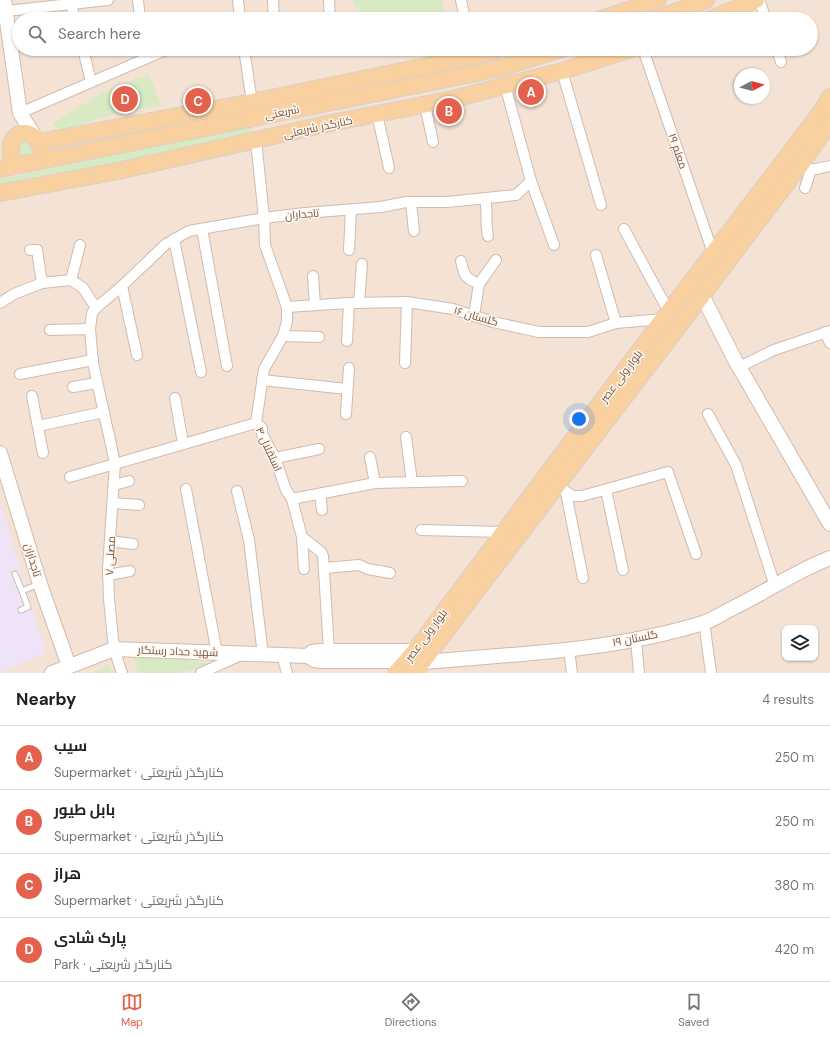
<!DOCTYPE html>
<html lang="en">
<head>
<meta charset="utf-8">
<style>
  :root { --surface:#fff; --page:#f6f6f6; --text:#202124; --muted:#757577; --line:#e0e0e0; --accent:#e4624d }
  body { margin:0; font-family:"DM Sans",Cairo,sans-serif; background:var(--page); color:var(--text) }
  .controls { position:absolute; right:12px; bottom:12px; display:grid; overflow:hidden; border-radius:8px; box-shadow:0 1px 3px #0004 }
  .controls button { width:36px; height:36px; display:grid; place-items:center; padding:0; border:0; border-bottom:1px solid var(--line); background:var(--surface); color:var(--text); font:20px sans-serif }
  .compass { position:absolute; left:734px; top:68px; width:36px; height:36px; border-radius:50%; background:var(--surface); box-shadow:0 1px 3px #0004; rotate:83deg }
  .you { position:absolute; left:579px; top:419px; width:14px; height:14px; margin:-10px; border:3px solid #fff; border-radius:50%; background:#1a73e8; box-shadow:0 0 0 6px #1a73e833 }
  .badge { display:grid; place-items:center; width:26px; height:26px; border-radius:50%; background:var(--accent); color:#fff; font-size:13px; font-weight:700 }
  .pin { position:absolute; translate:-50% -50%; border:2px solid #fff; box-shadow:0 1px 4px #0006 }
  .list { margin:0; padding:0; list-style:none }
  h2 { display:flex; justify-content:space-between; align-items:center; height:52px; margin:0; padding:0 16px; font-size:17px }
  h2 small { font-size:13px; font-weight:400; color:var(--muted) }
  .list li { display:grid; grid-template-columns:26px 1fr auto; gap:12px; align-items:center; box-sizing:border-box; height:64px; padding:0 16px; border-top:1px solid var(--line) }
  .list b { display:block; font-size:15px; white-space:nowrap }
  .list p { margin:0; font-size:13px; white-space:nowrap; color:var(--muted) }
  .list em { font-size:13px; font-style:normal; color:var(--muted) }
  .icon { flex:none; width:22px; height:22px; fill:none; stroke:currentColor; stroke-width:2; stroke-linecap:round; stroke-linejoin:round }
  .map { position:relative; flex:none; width:830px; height:673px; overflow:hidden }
  .search { position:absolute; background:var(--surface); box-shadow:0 1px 3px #0004; left:12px; right:12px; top:12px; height:44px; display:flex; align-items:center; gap:10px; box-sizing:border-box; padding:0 14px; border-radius:22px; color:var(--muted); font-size:15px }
  .sheet { height:308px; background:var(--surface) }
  nav { display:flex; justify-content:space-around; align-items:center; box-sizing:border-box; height:56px; border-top:1px solid var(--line); background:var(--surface); font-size:11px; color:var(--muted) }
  nav a { display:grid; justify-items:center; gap:2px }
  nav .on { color:var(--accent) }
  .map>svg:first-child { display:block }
</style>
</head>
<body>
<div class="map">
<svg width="830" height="673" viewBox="0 0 830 673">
  <rect width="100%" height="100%" fill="#fcf2e6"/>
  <path fill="#f4e3d4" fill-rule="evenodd" d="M 0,0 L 830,0 L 830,673 L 0,673 ZM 19,19 L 811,19 L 811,49 L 19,49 ZM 740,74 L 764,74 L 764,98 L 740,98 ZM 785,628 L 815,628 L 815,658 L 785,658 Z"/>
  <polygon fill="#efe3f8" points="0,502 46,653 0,673"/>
  <g fill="#d7eac4">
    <polygon points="353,0 442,0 446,19 366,19 353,3"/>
    <polygon points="149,74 161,106 124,111 60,131 53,124 101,93"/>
    <polygon points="253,126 254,133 105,165 0,186 0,179"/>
    <path d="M 27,137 L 35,150 C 31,157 25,158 19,155 L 16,143 Z"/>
    <polygon points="133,654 212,663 181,673 138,673"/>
    <polygon points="109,665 111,673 90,673"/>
  </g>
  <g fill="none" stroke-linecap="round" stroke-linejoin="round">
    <defs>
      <g id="lane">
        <polyline points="15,574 22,591"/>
        <polyline points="21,610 28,607 22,591 39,584"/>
      </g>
      <g id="street">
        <polyline points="70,0 75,19"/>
        <polyline points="138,0 140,19"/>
        <polyline points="238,0 240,19"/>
        <polyline points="273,0 274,19"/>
        <polyline points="329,0 330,19"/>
        <polyline points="461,0 465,19"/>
        <polyline points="759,0 766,19"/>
        <polyline points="6,11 108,0"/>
        <polyline points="83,49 91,82"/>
        <polyline points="143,49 144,59"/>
        <polyline points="244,49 252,102"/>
        <polyline points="643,49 713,253"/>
        <polyline points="777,49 781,62"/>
        <polyline points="562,71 601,205"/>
        <polyline points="505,85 531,181 554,245"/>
        <polyline points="425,105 433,142"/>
        <polyline points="20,113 168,49"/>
        <polyline points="377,114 389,168"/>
        <polyline points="256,140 264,218 265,245 287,307 287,321 283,336 264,369 256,423 262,428 262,434 275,458 286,490 292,499 302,537 304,569"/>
        <polyline points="802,163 811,170 830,166"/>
        <polyline points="805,188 811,170"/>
        <path d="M 485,198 C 488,211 485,224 488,236"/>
        <polyline points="411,202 414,231"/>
        <polyline points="202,229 227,366"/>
        <polyline points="624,229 669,312"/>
        <polyline points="174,239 201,372"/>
        <polyline points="30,250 37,250 42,283"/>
        <polyline points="349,250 351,210"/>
        <polyline points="596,255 616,323"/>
        <path d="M 461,261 C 464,276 465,278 479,284"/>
        <polyline points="313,276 315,305"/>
        <polyline points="71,280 80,245"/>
        <polyline points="122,286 137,355"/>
        <polyline points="0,303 14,294 42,283 71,280 83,288 96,308 92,313 90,329 93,363 115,463 108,569 109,599 114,649 122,673"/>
        <polyline points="359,303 362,264"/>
        <polyline points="287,307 349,303 407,302 453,309 493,322 539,332 588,332 616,323 663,319"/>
        <polyline points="96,308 122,286 166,244 189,231 264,218 305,213 381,207 406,202 447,202 516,195 531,181"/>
        <polyline points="474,316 479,284 496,260"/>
        <polyline points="50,330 90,329"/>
        <polyline points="825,332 830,343"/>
        <polyline points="283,336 319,337"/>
        <polyline points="347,341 349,303"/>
        <polyline points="405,363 407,302"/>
        <polyline points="739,367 774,350 830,331"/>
        <polyline points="20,374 93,360"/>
        <polyline points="262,380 347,389"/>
        <polyline points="73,387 97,383"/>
        <polyline points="32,396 43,453"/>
        <polyline points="175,398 183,443"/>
        <polyline points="346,414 349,368"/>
        <polyline points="708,414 736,465 775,586"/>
        <polyline points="38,426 104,412"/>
        <polyline points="406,437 412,482"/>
        <polyline points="370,457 375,483"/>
        <polyline points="275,458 319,449"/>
        <polyline points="70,477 256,423"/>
        <polyline points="114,485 129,481"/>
        <polyline points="557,486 573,496 582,496 668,472 696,554"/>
        <polyline points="186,489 217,653"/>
        <polyline points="606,490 623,570"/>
        <polyline points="237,491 249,540 263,655"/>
        <polyline points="566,493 583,578"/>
        <polyline points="320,494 322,510"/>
        <polyline points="292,499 375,483 462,481"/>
        <polyline points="113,503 139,505"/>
        <polyline points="421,530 504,532"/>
        <polyline points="302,537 321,552 323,556 329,650"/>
        <polyline points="110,541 133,544"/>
        <polyline points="325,568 359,565 368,569 390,573"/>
        <polyline points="108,575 130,571"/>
        <polyline points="704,622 711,673"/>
        <polyline points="636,640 639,673"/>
        <polyline points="569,649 572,673"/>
        <polyline points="282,655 287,673"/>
        <polyline points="201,673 241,655"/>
      </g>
      <g id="secondary">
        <polyline points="4,0 20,113 35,137"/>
        <polyline points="702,295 735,360 830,524"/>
        <polyline points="0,453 40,584 69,666"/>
        <polyline points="407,661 321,661 314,660 308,656 312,652 319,651 415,651"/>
        <path d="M 423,662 C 517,654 613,651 703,623 C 713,620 723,613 733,608 C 766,592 796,571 830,558"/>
        <polyline points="52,673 114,649 308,656"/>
      </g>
      <g id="primary">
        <polyline points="601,19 658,0"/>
        <polyline points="657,19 706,0"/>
        <polyline points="711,19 756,0"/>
        <polyline points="39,142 252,102 474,56 498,49"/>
        <path d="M 13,166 C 11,158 8,146 14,138 C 16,135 19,134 22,133 C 34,132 39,142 42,151"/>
        <polyline points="0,169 477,73 503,67 562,49"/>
        <polyline points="0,193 118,171 331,123 453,99 562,71 632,49"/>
        <polyline points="396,673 415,651 663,319 821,112 830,97"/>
        <polyline points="414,673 707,289 802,163 830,122"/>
      </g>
    </defs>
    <use href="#lane" stroke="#d0bbaf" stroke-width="7"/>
    <use href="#street" stroke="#d0bbaf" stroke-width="12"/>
    <use href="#secondary" stroke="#d2baac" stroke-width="16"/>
    <use href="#primary" stroke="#d8d0cd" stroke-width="18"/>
    <use href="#lane" stroke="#fff" stroke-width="5"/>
    <use href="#street" stroke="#fff" stroke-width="10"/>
    <use href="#secondary" stroke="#fff" stroke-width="14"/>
    <use href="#primary" stroke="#f9d0a0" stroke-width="16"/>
  </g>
  <g text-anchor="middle" stroke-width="3" stroke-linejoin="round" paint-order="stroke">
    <g font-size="11" fill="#75564b" stroke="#fff6ec">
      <text transform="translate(282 112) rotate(-11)" y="4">شریعتی</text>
      <text transform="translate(318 127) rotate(-12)" y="4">کنارگذر شریعتی</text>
      <text transform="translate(678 151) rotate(71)" y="4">معلم ۱۹</text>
      <text transform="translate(302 214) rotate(-5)" y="4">تاجداران</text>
      <text transform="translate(476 316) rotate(16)" y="4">گلستان ۱۶</text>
      <text transform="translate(621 376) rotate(-53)" y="4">بلوار ولی عصر</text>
      <text transform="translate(269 449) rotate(65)" y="4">استقلال ۴</text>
      <text transform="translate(110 556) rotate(-87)" y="4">مصلی ۷</text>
      <text transform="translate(33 560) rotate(73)" y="4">تاجداران</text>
      <text transform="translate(426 635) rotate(-53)" y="4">بلوار ولی عصر</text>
      <text transform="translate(635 638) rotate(-11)" y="4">گلستان ۱۹</text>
      <text transform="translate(178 651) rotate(2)" y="4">شهید حداد رستگار</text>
    </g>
  </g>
</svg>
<div class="controls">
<button><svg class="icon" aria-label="layers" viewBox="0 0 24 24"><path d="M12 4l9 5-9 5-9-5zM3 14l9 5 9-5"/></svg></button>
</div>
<svg class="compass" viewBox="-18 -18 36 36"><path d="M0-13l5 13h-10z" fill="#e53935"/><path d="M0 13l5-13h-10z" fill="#757577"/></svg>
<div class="you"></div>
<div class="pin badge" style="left:531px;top:92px">A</div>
<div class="pin badge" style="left:449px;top:111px">B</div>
<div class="pin badge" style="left:198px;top:101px">C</div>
<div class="pin badge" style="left:125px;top:99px">D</div>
<div class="search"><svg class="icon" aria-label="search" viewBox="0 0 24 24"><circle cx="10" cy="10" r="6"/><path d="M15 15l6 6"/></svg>Search here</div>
</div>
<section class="sheet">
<h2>Nearby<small>4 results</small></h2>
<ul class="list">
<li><span class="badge">A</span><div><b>سیب</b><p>Supermarket · کنارگذر شریعتی</p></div><em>250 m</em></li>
<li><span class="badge">B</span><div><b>بابل طیور</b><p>Supermarket · کنارگذر شریعتی</p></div><em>250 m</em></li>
<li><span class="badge">C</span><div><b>هراز</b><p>Supermarket · کنارگذر شریعتی</p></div><em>380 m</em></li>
<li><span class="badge">D</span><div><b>پارک شادی</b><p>Park · کنارگذر شریعتی</p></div><em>420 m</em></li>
</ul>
</section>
<nav>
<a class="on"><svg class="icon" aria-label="map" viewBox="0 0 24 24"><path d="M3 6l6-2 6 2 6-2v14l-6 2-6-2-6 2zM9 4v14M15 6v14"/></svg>Map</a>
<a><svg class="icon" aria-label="directions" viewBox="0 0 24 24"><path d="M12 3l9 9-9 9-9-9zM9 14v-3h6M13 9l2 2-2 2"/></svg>Directions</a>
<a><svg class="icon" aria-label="saved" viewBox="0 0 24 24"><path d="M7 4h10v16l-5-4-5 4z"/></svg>Saved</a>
</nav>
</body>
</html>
